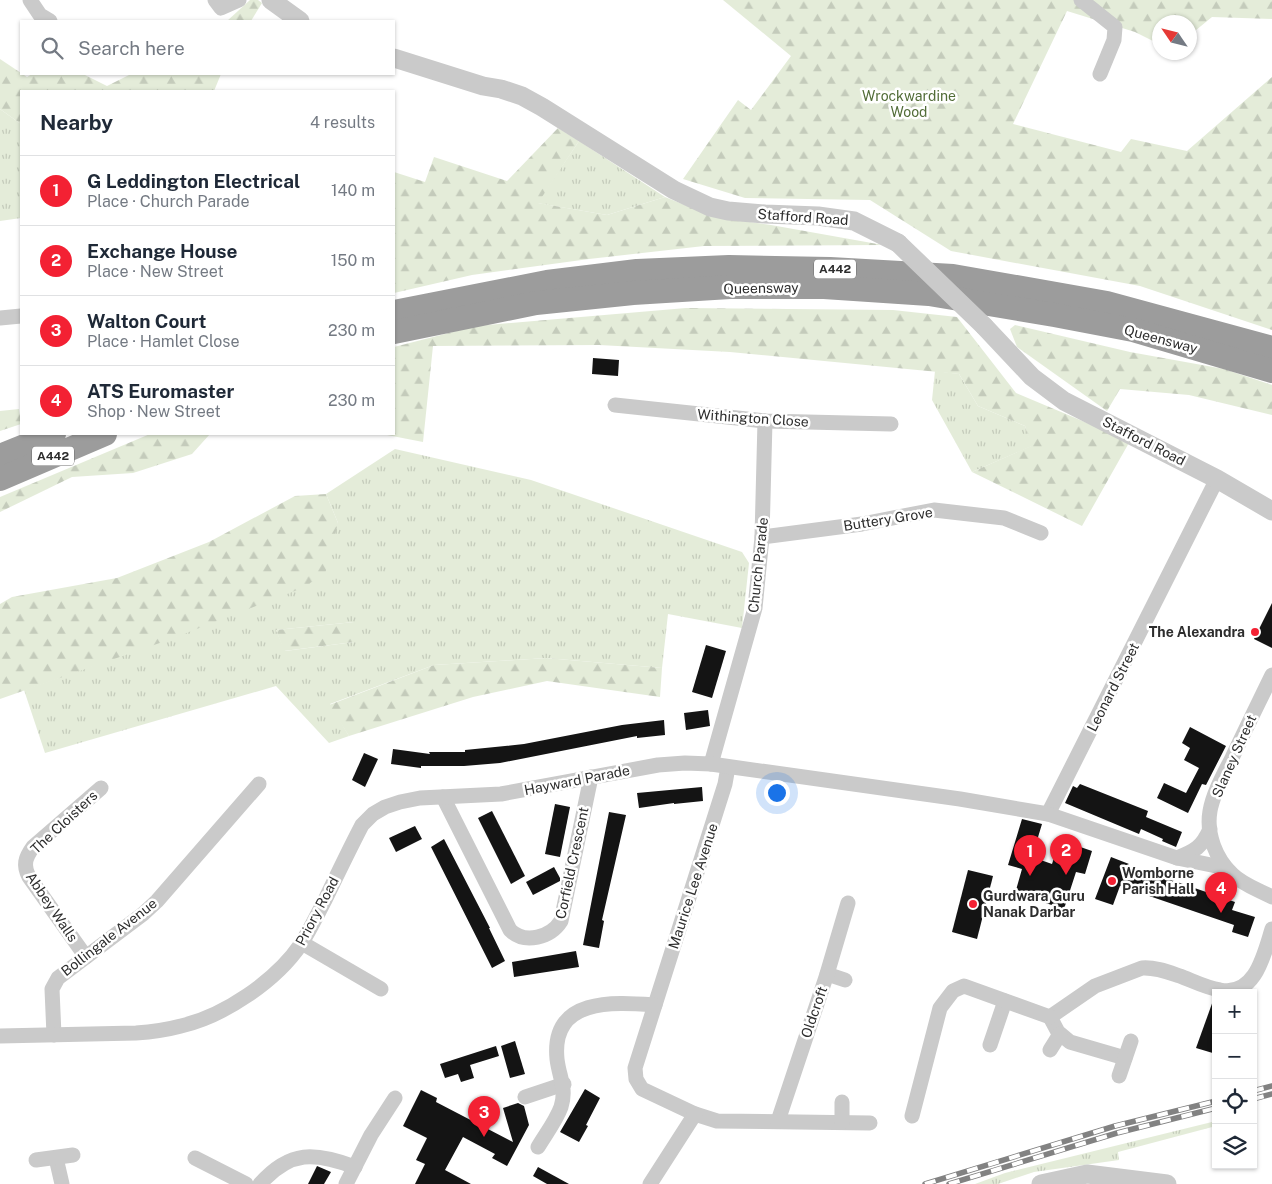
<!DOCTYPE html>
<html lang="en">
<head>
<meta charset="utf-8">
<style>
  :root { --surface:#fff; --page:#f6f6f7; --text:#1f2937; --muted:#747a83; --line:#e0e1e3; --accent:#f32133 }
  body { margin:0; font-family:"Public Sans",sans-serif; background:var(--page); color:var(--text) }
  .controls { position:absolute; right:15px; bottom:15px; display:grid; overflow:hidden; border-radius:0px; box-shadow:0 1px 4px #0004 }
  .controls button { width:45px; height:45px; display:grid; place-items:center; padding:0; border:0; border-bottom:1px solid var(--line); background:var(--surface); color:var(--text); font:25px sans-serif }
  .compass { position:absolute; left:1152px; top:15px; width:45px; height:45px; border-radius:50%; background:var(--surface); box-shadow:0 1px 4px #0004; rotate:305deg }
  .you { position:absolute; left:776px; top:792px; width:18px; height:18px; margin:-12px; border:4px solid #fff; border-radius:50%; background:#1a73e8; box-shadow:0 0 0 8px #1a73e833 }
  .badge { display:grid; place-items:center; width:32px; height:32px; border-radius:50%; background:var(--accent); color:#fff; font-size:16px; font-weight:700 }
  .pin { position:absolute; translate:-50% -41px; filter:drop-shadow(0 1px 2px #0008) }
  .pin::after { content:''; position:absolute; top:26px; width:18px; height:15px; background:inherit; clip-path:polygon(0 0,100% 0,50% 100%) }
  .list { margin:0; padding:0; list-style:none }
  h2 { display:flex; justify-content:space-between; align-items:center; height:65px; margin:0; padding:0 20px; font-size:21px }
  h2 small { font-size:16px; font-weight:400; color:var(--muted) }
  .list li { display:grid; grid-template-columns:32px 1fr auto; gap:15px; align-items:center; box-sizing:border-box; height:70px; padding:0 20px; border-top:1px solid var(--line) }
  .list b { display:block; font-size:19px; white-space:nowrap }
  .list p { margin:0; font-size:16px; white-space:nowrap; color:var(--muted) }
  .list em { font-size:16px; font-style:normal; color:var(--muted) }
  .icon { flex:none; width:28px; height:28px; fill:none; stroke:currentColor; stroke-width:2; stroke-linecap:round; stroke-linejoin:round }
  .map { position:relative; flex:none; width:1272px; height:1184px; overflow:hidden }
  .search { position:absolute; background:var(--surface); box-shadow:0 1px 4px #0004; left:20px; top:20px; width:375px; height:55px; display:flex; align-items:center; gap:12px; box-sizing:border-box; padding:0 18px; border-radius:0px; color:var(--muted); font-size:19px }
  .panel { position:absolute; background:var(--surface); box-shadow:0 1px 4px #0004; left:20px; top:90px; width:375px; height:345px; border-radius:0px }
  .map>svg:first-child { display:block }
</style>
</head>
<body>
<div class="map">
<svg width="1272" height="1184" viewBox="0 0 1272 1184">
  <defs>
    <pattern id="grass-tufts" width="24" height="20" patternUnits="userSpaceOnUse" patternTransform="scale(1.25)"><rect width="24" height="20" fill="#e4ecd9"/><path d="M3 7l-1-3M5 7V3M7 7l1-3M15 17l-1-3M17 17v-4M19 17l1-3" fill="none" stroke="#c4cbbb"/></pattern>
    <pattern id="forest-firs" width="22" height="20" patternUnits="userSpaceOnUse" patternTransform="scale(1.25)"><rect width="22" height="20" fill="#e4ecd9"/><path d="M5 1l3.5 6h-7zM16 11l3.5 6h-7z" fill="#c4cbbb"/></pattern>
  </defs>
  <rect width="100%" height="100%" fill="#fff"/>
  <g fill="url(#grass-tufts)" fill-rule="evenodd">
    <polygon points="0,109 21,124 21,218 0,221"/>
    <polygon points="579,141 665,197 607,215 537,203"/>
    <polygon points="935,371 959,374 978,406 1025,426 1032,446 972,472 932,400"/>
    <path d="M 395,449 L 531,480 L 742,552 L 749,563 L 742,628 L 668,614 L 662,668 L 546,658 L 434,665 L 330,704 L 349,736 L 329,743 L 276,686 L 45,753 L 24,690 L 177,636 L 338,523 L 326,494 ZM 354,622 L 354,642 L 285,651 L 276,630 Z"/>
    <polygon points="1216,1121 1216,1126 1118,1152 1119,1160 1034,1172 998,1184 975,1184 1005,1173"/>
  </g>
  <g fill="url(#forest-firs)">
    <polygon points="250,0 258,0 262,3 251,21 227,21"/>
    <polygon points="723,0 1272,0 1272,19 1212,17 1190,35 1190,22 1160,22 1159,44 1135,32 1067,11 1013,124 1121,152 1131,139 1187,151 1272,77 1272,330 1140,286 951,251 870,200 745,198 683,179 738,100 751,110 791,56"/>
    <polygon points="0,59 27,77 32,74 51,74 54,75 55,74 83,74 107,86 131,74 221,74 214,91 21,91 21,124 0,109"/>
    <polygon points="558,128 579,141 538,203 607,215 665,197 715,217 771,225 883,245 704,246 589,259 472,275 394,293 394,172 425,182 434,157 507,181"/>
    <polygon points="686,308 893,310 957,317 1016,393 1130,441 1082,526 972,472 1031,446 1025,426 978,406 959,374 730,352 599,345 433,346 423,442 382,434 394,434 394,347 476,326"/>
    <polygon points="1015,325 1130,352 1224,369 1272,385 1272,415 1189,395 1120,389 1107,411 1017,347 1010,329"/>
    <polygon points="19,409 21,424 0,431 0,411"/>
    <polygon points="150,434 210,434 192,454 133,473 72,477 0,512 0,497"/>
    <polygon points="326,494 338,523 325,574 300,589 171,639 0,699 0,604 12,597 117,578 209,542 295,496"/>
    <polygon points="354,622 354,642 284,651 276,630"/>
    <polygon points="546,658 662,668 660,697 547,681 473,697 349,736 329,705 434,665"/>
  </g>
  <g fill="#141414">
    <polygon points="593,358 619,360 618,376 592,374"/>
    <polygon points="1272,603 1272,648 1254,639"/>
    <polygon points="706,645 726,651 712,698 692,692"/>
    <polygon points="708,710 710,726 686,730 684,713"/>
    <polygon points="664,720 665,735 637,738 637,736 500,763 464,766 421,766 421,768 391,764 393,749 430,754 429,752 465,752 465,750 524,744 622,725"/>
    <polygon points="1190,727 1226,746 1206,785 1202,784 1188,813 1157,798 1164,783 1186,793 1199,768 1184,760 1190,748 1182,743"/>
    <polygon points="364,753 378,759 365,787 352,780"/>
    <polygon points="1080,784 1148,811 1146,817 1182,832 1176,847 1162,841 1163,839 1141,829 1139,834 1065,803 1073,786 1077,788"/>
    <polygon points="702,787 703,801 674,804 674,803 639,808 637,793"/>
    <polygon points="555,804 570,807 560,857 545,854"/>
    <polygon points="492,811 525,876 511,884 478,818"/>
    <polygon points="609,812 626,815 602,920 604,921 599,948 583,945"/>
    <polygon points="1022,819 1042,824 1032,857 1052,864 1060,840 1092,851 1085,874 1076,872 1064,909 1024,896 1025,893 1016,890 1022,869 1008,865"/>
    <polygon points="415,826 422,839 396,852 389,838"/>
    <polygon points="444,839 490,928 489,928 505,961 492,968 431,847"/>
    <polygon points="1111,857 1129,864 1128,865 1235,902 1232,910 1255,917 1248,937 1232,932 1234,925 1120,886 1113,905 1095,899"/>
    <polygon points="554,867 560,878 560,881 533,895 526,882"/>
    <polygon points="968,870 993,876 977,939 952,932"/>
    <polygon points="576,951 579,967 514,977 512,962"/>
    <polygon points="1214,998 1216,999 1216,1054 1196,1048"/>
    <polygon points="515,1041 525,1074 510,1078 501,1046"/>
    <polygon points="496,1046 499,1056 470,1065 474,1078 461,1082 458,1074 445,1078 440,1064"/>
    <polygon points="585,1089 600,1098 586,1125 588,1126 579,1142 560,1132"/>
    <polygon points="421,1090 437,1098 436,1102 513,1142 503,1108 518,1103 524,1106 529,1125 507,1166 492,1158 495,1154 463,1137 445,1170 471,1184 415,1184 425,1164 416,1160 427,1138 403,1126"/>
    <polygon points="317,1166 331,1172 324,1184 308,1184"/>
    <polygon points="538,1167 569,1184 547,1184 533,1176"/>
  </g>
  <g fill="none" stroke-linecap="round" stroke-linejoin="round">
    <g stroke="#cacaca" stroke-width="15">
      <polyline points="30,0 40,15 50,21"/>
      <polyline points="215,0 221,8 239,0"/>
      <polyline points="1081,0 1115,27 1114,40 1100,74"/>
      <polyline points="0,318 21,316"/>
      <polyline points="615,405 765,421 891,424"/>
      <polyline points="762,537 862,524 934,510 1004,518 1041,533"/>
      <path d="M 1272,675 C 1259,702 1245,730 1232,758 C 1224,774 1213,793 1210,811 C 1206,834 1216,859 1232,874 C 1243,885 1259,890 1272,897"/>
      <polyline points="711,764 755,608 762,537 765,421"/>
      <polyline points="728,767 725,784 635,1068 636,1079 642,1089 695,1114 717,1121 870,1123"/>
      <path d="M 443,797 L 510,930 C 525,945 551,937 561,921 L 591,777"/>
      <polyline points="1048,814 1217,479"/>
      <path d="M 1177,858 C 1195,851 1202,847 1210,829"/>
      <polyline points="302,943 381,989"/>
      <path d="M 86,957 L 29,877 C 23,865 25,858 33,847 L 101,788"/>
      <polyline points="827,974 845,980"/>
      <path d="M 1050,1017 L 1095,986 L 1142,968 C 1155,967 1168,972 1180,976 C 1193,981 1207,988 1220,990 C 1255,997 1264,955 1272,929"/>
      <polyline points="1050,1017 1058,1032 1070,1042 1125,1058"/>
      <polyline points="54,1035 52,989 58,978 143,914 157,901 259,784"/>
      <path d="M 0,1036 L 136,1033 C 151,1032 166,1030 181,1026 C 224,1016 276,981 301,944 C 310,930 317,915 325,900 C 337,875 349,850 362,825 L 373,814 L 385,807 L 400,802 L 420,798 L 501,794 L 658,765 L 685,763 L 711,764 L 960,799 L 1048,814 L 1177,858 L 1226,868"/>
      <polyline points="990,1045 1005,1001"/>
      <polyline points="1050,1050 1060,1034"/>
      <polyline points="1119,1076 1131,1041"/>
      <polyline points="525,1097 564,1084"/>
      <polyline points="842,1102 842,1122"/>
      <polyline points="912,1116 940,1008 953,991 964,986 1050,1017"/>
      <polyline points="778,1121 827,974 848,903"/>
      <path d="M 538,1147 C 545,1135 556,1121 561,1107 C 567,1088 559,1077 557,1059 C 551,997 614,1002 655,1005"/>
      <polyline points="56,1158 62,1184"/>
      <polyline points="195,1158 246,1184"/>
      <polyline points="36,1160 73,1155"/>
      <path d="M 260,1184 C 290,1150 315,1152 355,1167"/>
      <polyline points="346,1184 371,1135 395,1098"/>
      <polyline points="650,1184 695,1114"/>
    </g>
    <g stroke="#cacaca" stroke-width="19">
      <polyline points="271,0 300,21"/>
      <polyline points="394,58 483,86 501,89 522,96 542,107 674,190 710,207 728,211 765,214 818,216 854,221 898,243"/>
      <polyline points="984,326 1032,377 1064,401 1217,479 1272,511"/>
      <polyline points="1041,1184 1087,1174 1167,1184"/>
    </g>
    <g stroke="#9c9c9c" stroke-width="24">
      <polyline points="394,312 547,282 637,271 729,267 830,269 953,276 1107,303 1272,348"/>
      <polyline points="394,332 536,303 633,293 730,287 824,287 929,294 1054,315 1133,330 1272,371"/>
      <polyline points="0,456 54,434"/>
      <polyline points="0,479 105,434"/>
    </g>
    <defs>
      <g id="rail">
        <polyline points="1253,1091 1272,1086"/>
        <polyline points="1253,1099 1272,1094"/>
        <polyline points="925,1184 1115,1126 1216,1101"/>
        <polyline points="949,1184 1117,1133 1216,1108"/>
      </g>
    </defs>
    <use href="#rail" stroke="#828282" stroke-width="5.5"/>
    <use href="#rail" stroke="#fff" stroke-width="4" stroke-dasharray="11" stroke-linecap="butt"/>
    <polyline stroke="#cacaca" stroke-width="19" points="898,243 984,326"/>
  </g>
  <g fill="#f32133" stroke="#fff" stroke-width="2">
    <circle cx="1255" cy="632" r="5"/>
    <circle cx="1112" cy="881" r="5"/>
    <circle cx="973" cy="904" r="5"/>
  </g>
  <g text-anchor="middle" stroke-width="5" stroke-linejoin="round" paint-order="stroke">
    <g fill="#fff" stroke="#6c6c6c" stroke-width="1">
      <rect x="814" y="259.5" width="42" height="19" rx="4"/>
      <rect x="32" y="446.5" width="42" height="19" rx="4"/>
    </g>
    <g font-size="12" font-weight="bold" fill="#2d2d2d">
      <text x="835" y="273">A442</text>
      <text x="53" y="460">A442</text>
    </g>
    <g font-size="14" fill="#516c37" stroke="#fff">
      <text x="909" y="101">Wrockwardine<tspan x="909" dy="16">Wood</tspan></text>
    </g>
    <g font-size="14" fill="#2d2d2d" stroke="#fff">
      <text transform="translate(803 217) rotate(4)" y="5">Stafford Road</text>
      <text transform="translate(761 288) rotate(-1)" y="5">Queensway</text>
      <text transform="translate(1161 339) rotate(15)" y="5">Queensway</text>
      <text transform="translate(753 418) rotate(4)" y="5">Withington Close</text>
      <text transform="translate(1144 441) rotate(27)" y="5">Stafford Road</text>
      <text transform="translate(888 519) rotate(-9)" y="5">Buttery Grove</text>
      <text transform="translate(758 565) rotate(-84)" y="5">Church Parade</text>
      <text transform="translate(1113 687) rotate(-63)" y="5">Leonard Street</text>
      <text transform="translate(1234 756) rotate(-66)" y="5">Slaney Street</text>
      <text transform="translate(577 780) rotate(-11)" y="5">Hayward Parade</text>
      <text transform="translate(64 822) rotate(-43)" y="5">The Cloisters</text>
      <text transform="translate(572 863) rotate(-78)" y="5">Corfield Crescent</text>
      <text transform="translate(693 886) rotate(-72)" y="5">Maurice Lee Avenue</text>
      <text transform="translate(52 907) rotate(56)" y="5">Abbey Walls</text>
      <text transform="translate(317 911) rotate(-62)" y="5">Priory Road</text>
      <text transform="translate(109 937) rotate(-38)" y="5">Bollingale Avenue</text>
      <text transform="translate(814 1012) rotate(-71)" y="5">Oldcroft</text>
    </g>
    <g font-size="14" font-weight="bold" fill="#2d2d2d" stroke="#fff" text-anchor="start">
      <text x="1245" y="637" text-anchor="end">The Alexandra</text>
      <text x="1122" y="878">Womborne<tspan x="1122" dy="16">Parish Hall</tspan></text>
      <text x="983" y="901">Gurdwara Guru<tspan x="983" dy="16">Nanak Darbar</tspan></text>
    </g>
  </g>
</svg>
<div class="controls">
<button>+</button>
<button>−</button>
<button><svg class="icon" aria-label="locate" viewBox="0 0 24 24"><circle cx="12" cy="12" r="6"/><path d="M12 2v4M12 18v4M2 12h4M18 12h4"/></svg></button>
<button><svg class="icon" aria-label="layers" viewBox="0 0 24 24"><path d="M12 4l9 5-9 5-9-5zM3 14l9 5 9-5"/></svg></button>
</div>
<svg class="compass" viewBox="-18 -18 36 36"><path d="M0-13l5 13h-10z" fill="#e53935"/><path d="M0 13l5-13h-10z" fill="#747a83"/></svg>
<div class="you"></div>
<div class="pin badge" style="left:1030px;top:876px">1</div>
<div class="pin badge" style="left:1066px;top:875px">2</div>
<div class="pin badge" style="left:484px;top:1137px">3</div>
<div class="pin badge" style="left:1221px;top:913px">4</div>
<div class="search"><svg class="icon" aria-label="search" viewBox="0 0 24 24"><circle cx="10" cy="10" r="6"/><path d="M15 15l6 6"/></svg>Search here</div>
<section class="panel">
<h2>Nearby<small>4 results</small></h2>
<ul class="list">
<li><span class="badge">1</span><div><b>G Leddington Electrical</b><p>Place · Church Parade</p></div><em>140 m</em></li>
<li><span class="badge">2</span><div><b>Exchange House</b><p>Place · New Street</p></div><em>150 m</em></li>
<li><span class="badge">3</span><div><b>Walton Court</b><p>Place · Hamlet Close</p></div><em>230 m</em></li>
<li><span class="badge">4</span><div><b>ATS Euromaster</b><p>Shop · New Street</p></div><em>230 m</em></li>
</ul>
</section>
</div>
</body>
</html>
